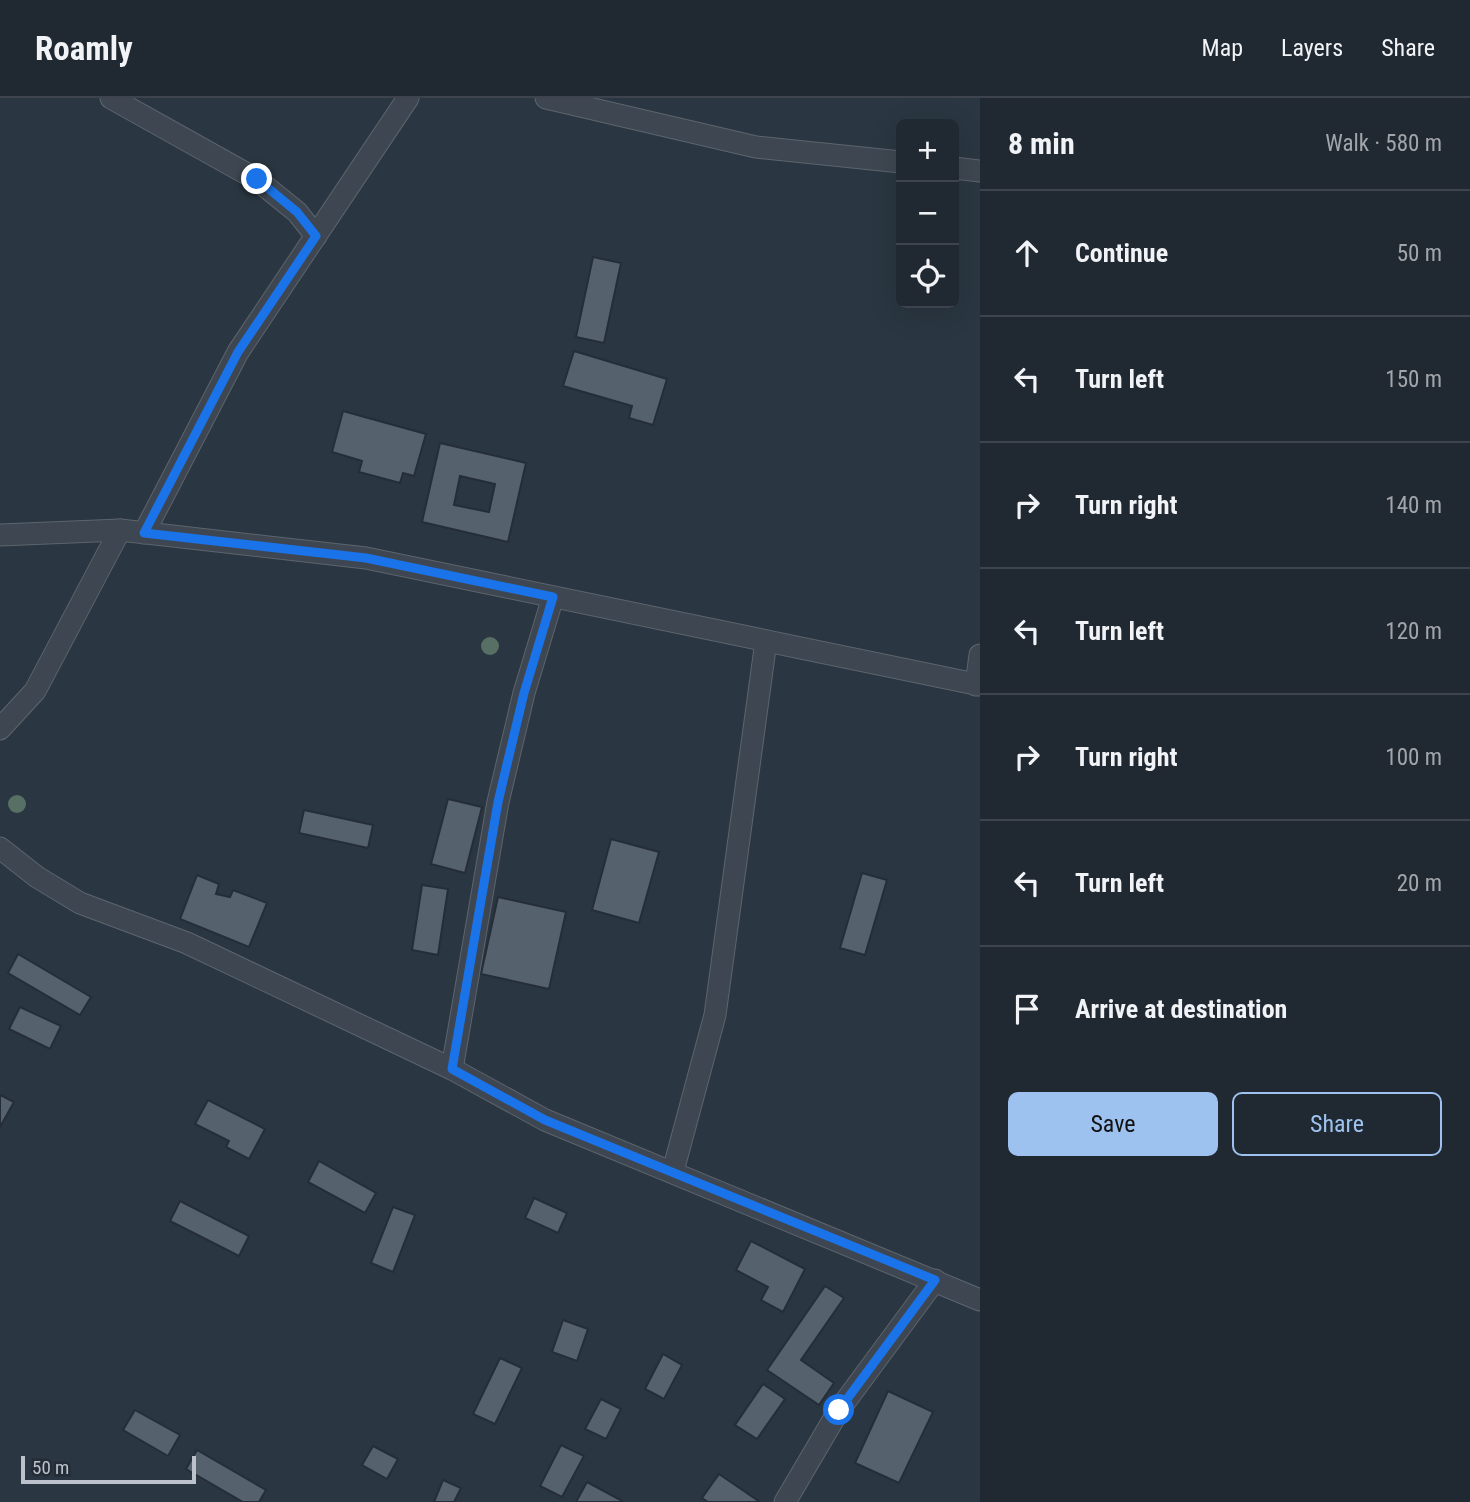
<!DOCTYPE html>
<html lang="en">
<head>
<meta charset="utf-8">
<style>
  :root { --surface:#202831; --page:#2d343d; --text:#f1f3f6; --muted:#a2a6ab; --line:#3d444d; --accent:#9dc2ef }
  body { margin:0; font-family:"Roboto Condensed",sans-serif; background:var(--page); color:var(--text) }
  .controls { position:absolute; right:21px; top:21px; display:grid; overflow:hidden; border-radius:10px; box-shadow:0 7px 28px #0002 }
  .controls button { width:63px; height:63px; display:grid; place-items:center; padding:0; border:0; border-bottom:2px solid var(--line); background:var(--surface); color:var(--text); font:35px sans-serif }
  .scale { position:absolute; left:21px; bottom:18px; width:175px; box-sizing:border-box; padding-left:7px; border:4px solid #bbc2cb; border-top:0; font-size:19px; line-height:24px; white-space:nowrap; color:#bbc2cb; -webkit-text-stroke:5px #232c37; paint-order:stroke }
  .stop { position:absolute; width:21px; height:21px; margin:-16px; border:5px solid #1a73e8; border-radius:50%; background:#fff }
  .stop.end { background:#1a73e8; border-color:#fff; box-shadow:0 2px 7px #0008 }
  .list { margin:0; padding:0; list-style:none }
  h2 { display:flex; justify-content:space-between; align-items:center; height:91px; margin:0; padding:0 28px; font-size:30px }
  h2 small { font-size:23px; font-weight:400; color:var(--muted) }
  .list li { display:grid; grid-template-columns:46px 1fr auto; gap:21px; align-items:center; box-sizing:border-box; height:126px; padding:0 28px; border-top:2px solid var(--line) }
  .list b { display:block; font-size:26px; white-space:nowrap }
  .list em { font-size:23px; font-style:normal; color:var(--muted) }
  .actions { display:flex; gap:14px; padding:21px 28px }
  .actions a { flex:1; padding:16px 0; border:2px solid var(--accent); border-radius:10px; text-align:center; font-size:24px; color:var(--accent) }
  .actions .main { background:var(--accent); color:#111 }
  .icon { flex:none; width:38px; height:38px; fill:none; stroke:currentColor; stroke-width:2; stroke-linecap:round; stroke-linejoin:round }
  .map { position:relative; flex:none; width:980px; height:1404px; overflow:hidden }
  header { display:flex; align-items:center; gap:42px; box-sizing:border-box; height:98px; padding:0 35px; background:var(--surface); border-bottom:2px solid var(--line) }
  header strong { font-size:33px }
  nav { display:flex; gap:38px; margin-inline-start:auto; font-size:24px }
  main { display:flex }
  aside { flex:1; background:var(--surface) }
  .map>svg:first-child { display:block }
</style>
</head>
<body>
<header>
<strong>Roamly</strong>
<nav><a>Map</a><a>Layers</a><a>Share</a></nav>
</header>
<main>
<div class="map">
<svg width="980" height="1404" viewBox="0 0 980 1404">
  <rect width="100%" height="100%" fill="#2a3641"/>
  <g fill="#56616e" stroke="#252e38" stroke-width="2" fill-rule="evenodd">
    <polygon points="593,159 621,165 604,245 576,239"/>
    <polygon points="574,253 667,281 653,327 629,320 632,308 563,288"/>
    <polygon points="343,313 426,336 414,378 403,375 400,385 359,374 362,363 332,354"/>
    <path d="M 440,345 L 526,365 L 508,444 L 422,424 ZM 460,378 L 495,386 L 489,414 L 454,407 Z"/>
    <polygon points="448,701 482,709 465,775 431,766"/>
    <polygon points="304,712 373,727 368,750 299,735"/>
    <polygon points="611,741 659,754 639,825 592,812"/>
    <polygon points="862,775 887,782 865,857 840,850"/>
    <polygon points="197,777 219,786 216,796 230,799 233,792 267,805 249,849 180,821"/>
    <polygon points="422,787 448,791 438,857 412,852"/>
    <polygon points="498,799 566,814 549,891 481,876"/>
    <polygon points="18,856 91,899 80,917 8,875"/>
    <polygon points="20,909 61,928 50,951 9,931"/>
    <polygon points="0,997 14,1004 0,1029"/>
    <polygon points="208,1002 265,1031 249,1061 226,1049 229,1043 195,1026"/>
    <polygon points="319,1063 376,1095 365,1115 308,1084"/>
    <polygon points="534,1100 567,1115 558,1135 525,1120"/>
    <polygon points="180,1103 249,1138 239,1158 170,1123"/>
    <polygon points="393,1109 415,1117 393,1174 371,1165"/>
    <polygon points="751,1143 805,1171 783,1214 761,1202 768,1189 736,1172"/>
    <polygon points="825,1188 844,1200 801,1262 834,1285 819,1307 767,1272"/>
    <polygon points="563,1222 588,1231 577,1263 552,1254"/>
    <polygon points="663,1256 682,1267 664,1301 645,1291"/>
    <polygon points="500,1260 522,1270 495,1326 473,1316"/>
    <polygon points="763,1286 785,1301 757,1341 735,1327"/>
    <polygon points="888,1293 933,1314 899,1385 855,1365"/>
    <polygon points="601,1301 621,1311 606,1341 585,1331"/>
    <polygon points="135,1312 180,1337 168,1358 123,1332"/>
    <polygon points="561,1347 584,1358 562,1399 540,1388"/>
    <polygon points="373,1348 398,1361 387,1381 362,1367"/>
    <polygon points="197,1352 266,1392 259,1404 243,1404 186,1371"/>
    <polygon points="719,1376 760,1404 708,1404 702,1400"/>
    <polygon points="443,1382 461,1390 454,1404 434,1404"/>
    <polygon points="587,1384 624,1404 576,1404"/>
  </g>
  <g fill="none" stroke-linecap="round" stroke-linejoin="round">
    <defs>
      <g id="minor">
        <polyline points="111,0 256,81 297,114 316,138"/>
        <polyline points="546,0 756,49 901,64"/>
        <polyline points="954,70 980,73"/>
        <polyline points="144,435 238,254 408,0"/>
        <polyline points="0,437 120,432 366,460 980,587"/>
        <polyline points="976,587 980,557"/>
        <polyline points="0,631 35,593 120,432"/>
        <polyline points="0,750 37,779 80,805 187,845 452,971 545,1022 980,1202"/>
        <polyline points="452,971 498,704 524,595 553,499"/>
        <polyline points="673,1073 715,917 766,543"/>
        <polyline points="785,1404 839,1312 935,1182"/>
      </g>
    </defs>
    <use href="#minor" stroke="#5c656e" stroke-width="23"/>
    <use href="#minor" stroke="#3e4751" stroke-width="21"/>
  </g>
  <g fill="#576f65">
    <circle cx="490" cy="548" r="9"/>
    <circle cx="17" cy="706" r="9"/>
  </g>
  <g fill="none" stroke-linecap="round" stroke-linejoin="round">
    <polyline stroke="#1a73e8" stroke-width="9" points="257,81 297,114 316,138 238,254 144,435 366,460 553,499 524,595 498,704 452,971 545,1022 935,1182 839,1312"/>
  </g>
</svg>
<div class="controls">
<button>+</button>
<button>−</button>
<button><svg class="icon" aria-label="locate" viewBox="0 0 24 24"><circle cx="12" cy="12" r="6"/><path d="M12 2v4M12 18v4M2 12h4M18 12h4"/></svg></button>
</div>
<div class="scale">50 m</div>
<div class="stop" style="left:839px;top:1312px"></div>
<div class="stop end" style="left:257px;top:81px"></div>
</div>
<aside>
<h2>8 min<small>Walk · 580 m</small></h2>
<ul class="list">
<li><svg class="icon" aria-label="ahead" viewBox="0 0 24 24"><path d="M12 20V5M6 11l6-6 6 6"/></svg><div><b>Continue</b></div><em>50 m</em></li>
<li><svg class="icon" aria-label="left" viewBox="0 0 24 24"><path d="M17 20v-9H6M10 6l-5 5 5 5"/></svg><div><b>Turn left</b></div><em>150 m</em></li>
<li><svg class="icon" aria-label="right" viewBox="0 0 24 24"><path d="M7 20v-9h11M14 6l5 5-5 5"/></svg><div><b>Turn right</b></div><em>140 m</em></li>
<li><svg class="icon" aria-label="left" viewBox="0 0 24 24"><path d="M17 20v-9H6M10 6l-5 5 5 5"/></svg><div><b>Turn left</b></div><em>120 m</em></li>
<li><svg class="icon" aria-label="right" viewBox="0 0 24 24"><path d="M7 20v-9h11M14 6l5 5-5 5"/></svg><div><b>Turn right</b></div><em>100 m</em></li>
<li><svg class="icon" aria-label="left" viewBox="0 0 24 24"><path d="M17 20v-9H6M10 6l-5 5 5 5"/></svg><div><b>Turn left</b></div><em>20 m</em></li>
<li><svg class="icon" aria-label="arrive" viewBox="0 0 24 24"><path d="M6 21V4h12l-3 4 3 4H6"/></svg><div><b>Arrive at destination</b></div></li>
</ul>
<div class="actions"><a class="main">Save</a><a>Share</a></div>
</aside>
</main>
</body>
</html>
